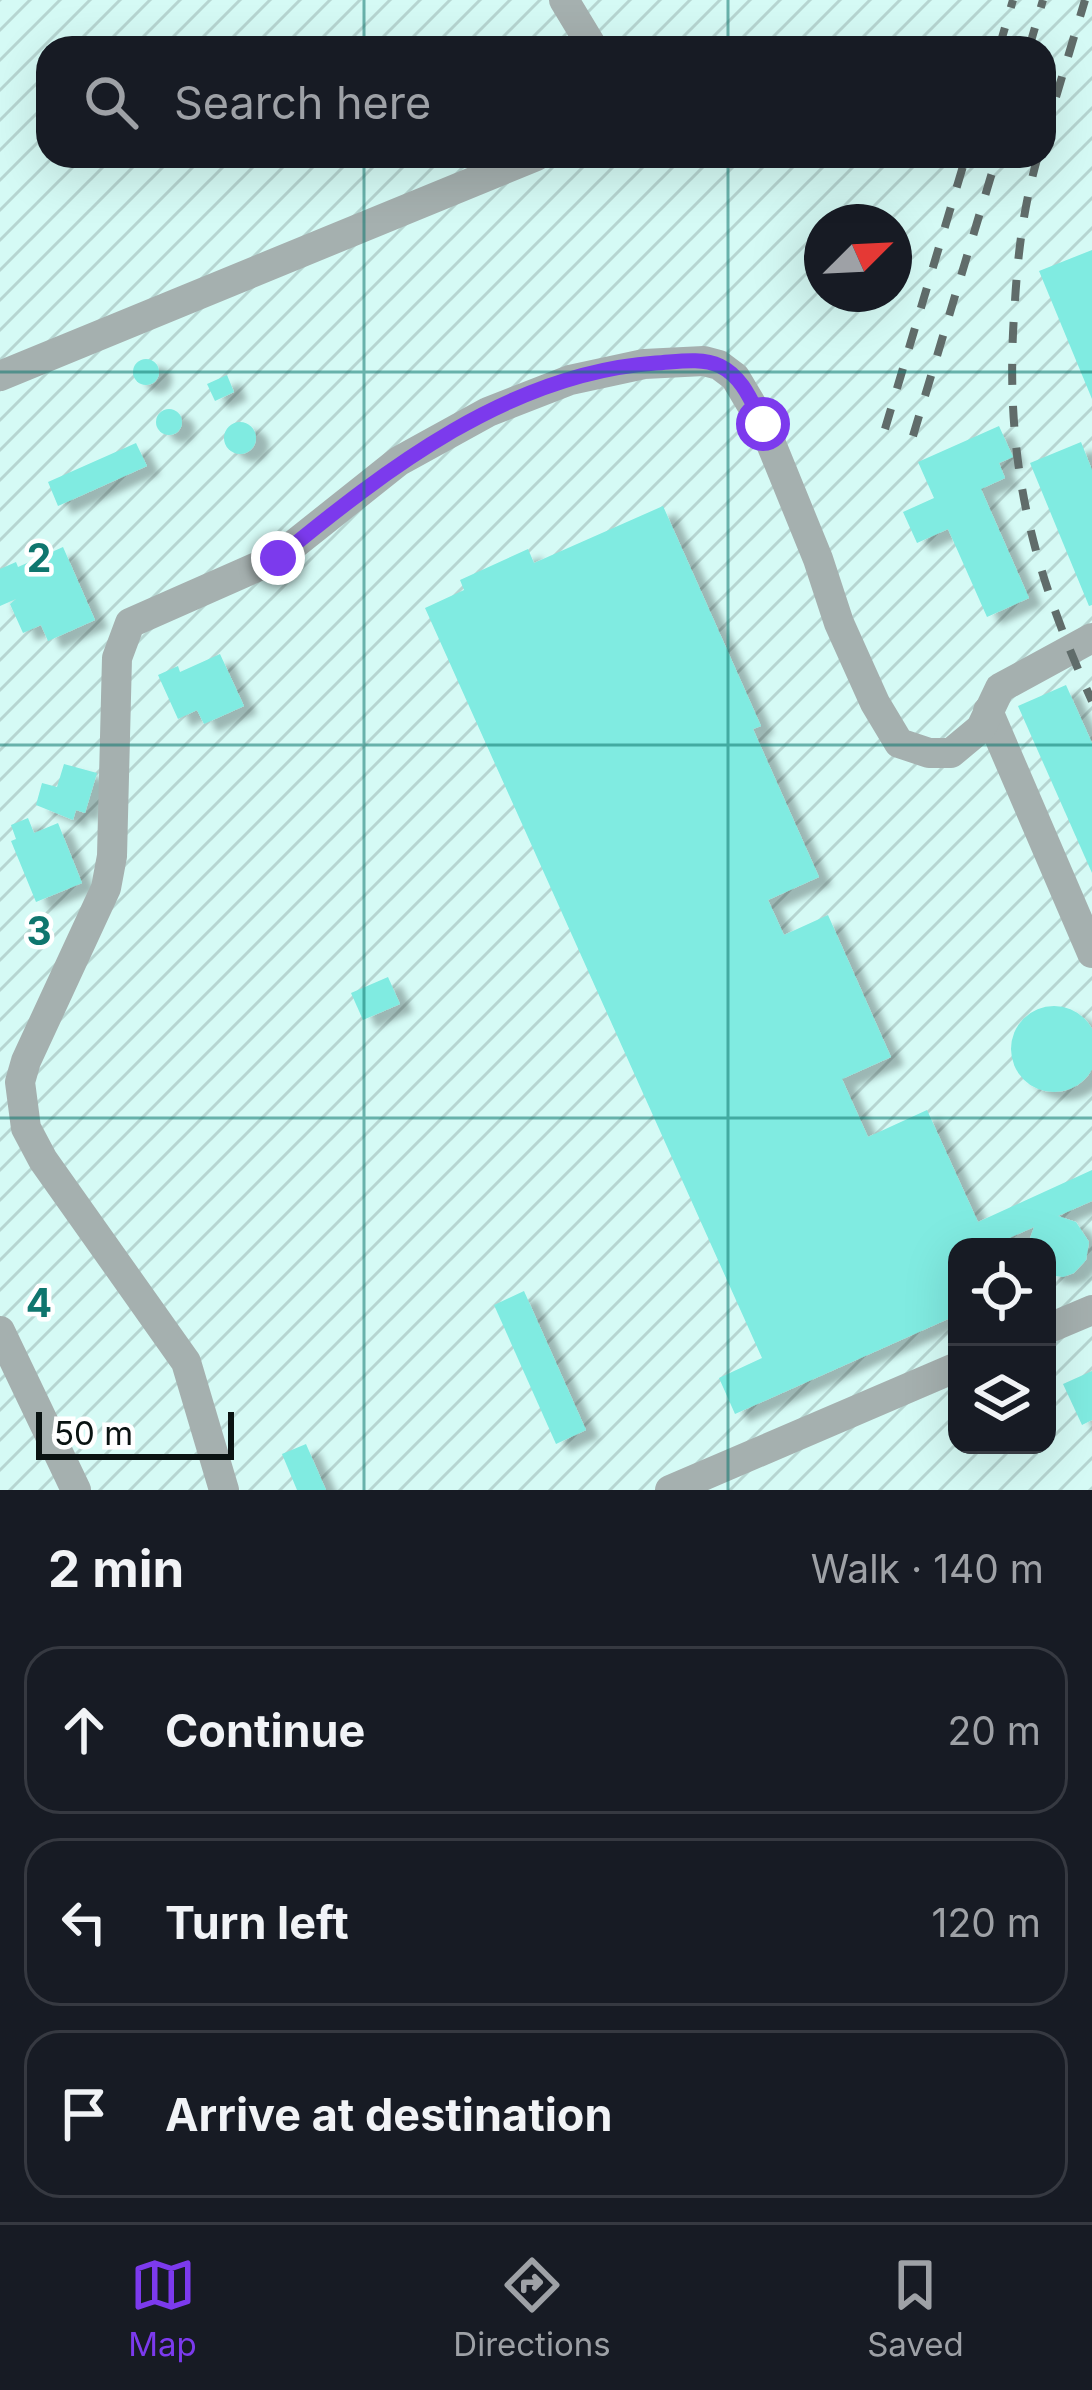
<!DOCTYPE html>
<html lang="en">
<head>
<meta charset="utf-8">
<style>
  :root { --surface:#171b24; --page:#20242c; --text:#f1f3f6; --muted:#9ea1a6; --line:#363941; --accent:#7c3aed }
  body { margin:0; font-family:Inter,sans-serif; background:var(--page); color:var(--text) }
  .controls { position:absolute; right:36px; bottom:36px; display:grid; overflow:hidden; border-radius:24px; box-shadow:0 12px 48px #0002 }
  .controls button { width:108px; height:108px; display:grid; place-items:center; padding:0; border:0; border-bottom:3px solid var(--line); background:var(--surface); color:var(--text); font:60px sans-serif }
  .compass { position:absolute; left:804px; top:204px; width:108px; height:108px; border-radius:50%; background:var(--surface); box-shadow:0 12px 48px #0002; rotate:66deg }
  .scale { position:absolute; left:36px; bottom:30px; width:198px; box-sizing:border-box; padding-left:12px; border:6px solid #0a1312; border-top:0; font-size:33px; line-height:42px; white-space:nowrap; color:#0a1312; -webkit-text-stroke:9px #fff; paint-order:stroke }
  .stop { position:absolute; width:36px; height:36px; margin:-27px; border:9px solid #7c3aed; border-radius:50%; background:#fff }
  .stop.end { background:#7c3aed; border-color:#fff; box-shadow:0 3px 12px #0008 }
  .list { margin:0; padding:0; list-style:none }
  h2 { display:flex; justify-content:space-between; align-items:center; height:156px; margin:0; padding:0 48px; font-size:51px }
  h2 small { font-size:39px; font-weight:400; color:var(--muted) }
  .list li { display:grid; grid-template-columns:78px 1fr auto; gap:36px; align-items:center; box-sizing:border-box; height:168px; margin:0 24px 24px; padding:0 24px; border:3px solid var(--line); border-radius:36px }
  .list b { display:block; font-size:45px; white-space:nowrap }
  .list em { font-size:39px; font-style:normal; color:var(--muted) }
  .icon { flex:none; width:66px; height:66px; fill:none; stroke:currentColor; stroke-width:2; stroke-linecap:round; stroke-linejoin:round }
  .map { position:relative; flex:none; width:1092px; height:1490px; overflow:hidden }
  .search { position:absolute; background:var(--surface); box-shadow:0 12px 48px #0002; left:36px; right:36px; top:36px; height:132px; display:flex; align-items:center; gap:30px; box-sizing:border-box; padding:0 42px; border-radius:36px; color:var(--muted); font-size:45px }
  .sheet { height:732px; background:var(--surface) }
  nav { display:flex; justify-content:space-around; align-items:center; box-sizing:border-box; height:168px; border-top:3px solid var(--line); background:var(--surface); font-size:33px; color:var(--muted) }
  nav a { display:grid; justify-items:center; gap:6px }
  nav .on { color:var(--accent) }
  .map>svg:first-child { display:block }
</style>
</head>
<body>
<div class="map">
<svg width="1092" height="1490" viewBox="0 0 1092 1490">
  <defs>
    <pattern id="industrial-furrows" width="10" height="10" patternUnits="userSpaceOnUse" patternTransform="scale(3)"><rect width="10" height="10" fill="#d5faf5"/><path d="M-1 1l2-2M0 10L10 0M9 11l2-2" fill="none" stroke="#b6d5d1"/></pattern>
    <filter id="shadow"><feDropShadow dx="13" dy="8" stdDeviation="3" flood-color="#0004"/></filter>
  </defs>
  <rect width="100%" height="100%" fill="#effffd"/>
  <path fill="url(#industrial-furrows)" fill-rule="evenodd" d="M 0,0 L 1092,0 L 1092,1490 L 0,1490 ZM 48,48 L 1044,48 L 1044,156 L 48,156 ZM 822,222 L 894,222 L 894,294 L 822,294 ZM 957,1247 L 1047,1247 L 1047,1445 L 957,1445 Z"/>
  <g fill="#80ebe1" filter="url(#shadow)">
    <polygon points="1092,250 1092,399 1039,271"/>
    <circle cx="146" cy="372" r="13"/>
    <polygon points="227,375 234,392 215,401 207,384"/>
    <circle cx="169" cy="422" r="13"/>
    <circle cx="240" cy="438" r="16"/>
    <polygon points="999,426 1013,457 999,463 1005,478 981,489 1029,598 987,617 948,529 917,543 903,512 934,498 918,462"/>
    <polygon points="1081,442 1092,470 1092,605 1089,606 1030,463"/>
    <polygon points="136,443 147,466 58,506 48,482"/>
    <polygon points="663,506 761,726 753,729 819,877 768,900 784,935 828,915 891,1057 842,1079 868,1137 927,1110 978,1222 1092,1170 1092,1201 1058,1216 1076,1222 1089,1242 1086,1260 1074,1273 1063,1277 1047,1275 1047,1247 1027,1247 1034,1227 989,1247 957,1247 957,1315 735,1414 719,1378 762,1358 425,608 464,590 460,580 528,549 534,563"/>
    <polygon points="63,547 95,620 48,641 41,625 23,633 10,604 16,599 0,606 0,569 16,562 18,567"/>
    <polygon points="220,654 244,706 204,724 197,710 178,719 158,675 178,666 180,672"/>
    <polygon points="1066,685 1092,743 1092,873 1018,706"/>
    <polygon points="64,764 97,773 85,813 76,810 73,820 36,805 42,783 57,787"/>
    <polygon points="28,818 34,833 58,823 82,883 36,902 11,841 16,839 11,825"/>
    <polygon points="388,977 400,1004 363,1020 351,993"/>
    <circle cx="1054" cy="1049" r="43"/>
    <polygon points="524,1291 586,1430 556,1444 494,1305"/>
    <polygon points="1092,1371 1092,1420 1082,1425 1063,1384"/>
    <polygon points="306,1444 326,1490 297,1490 282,1454"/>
  </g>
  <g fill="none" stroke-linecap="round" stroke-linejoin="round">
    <g stroke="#a5b0af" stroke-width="30">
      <polyline points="564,0 593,48"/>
      <polyline points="0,376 536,156"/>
      <polyline points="988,711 1092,953"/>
      <polyline points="1047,1329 1092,1310"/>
      <polyline points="0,1331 76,1490"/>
      <polyline points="224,1490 186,1362 43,1160 26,1128 20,1082 26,1061 106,888 112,856 117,658 130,623 277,558 399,461 488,412 570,380 644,364 704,361 719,365 735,377 763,424 818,559 839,623 875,703 899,743 929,753 951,753 981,728 1000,688 1092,638"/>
      <polyline points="670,1490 957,1367"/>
    </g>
    <g stroke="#606c6a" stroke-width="8" stroke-dasharray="21 21" stroke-linecap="butt">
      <polyline points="999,48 1013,0"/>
      <polyline points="1029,48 1043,0"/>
      <polyline points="1044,137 1085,0"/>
      <path d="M 1038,156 C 1024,204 1018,251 1015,301 C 1003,453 1029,562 1092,701"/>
      <polyline points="885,429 966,156"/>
      <polyline points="913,436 997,156"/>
    </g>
  </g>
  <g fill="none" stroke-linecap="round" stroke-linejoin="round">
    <path stroke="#7c3aed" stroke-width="15" d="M 278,558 C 386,469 510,373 656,363 C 676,362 701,357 720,366 C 743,377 752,403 763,424"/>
  </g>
  <path fill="none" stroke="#0f766e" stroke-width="3" stroke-opacity="0.55" d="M 364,0 L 364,48M 728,0 L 728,48M 364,156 L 364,1490M 728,156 L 728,1490M 0,372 L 1092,372M 0,745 L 1092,745M 0,1118 L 1092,1118"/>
  <g font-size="39" text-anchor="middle" font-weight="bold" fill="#0f766e" stroke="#fff" stroke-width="9" stroke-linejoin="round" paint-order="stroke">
    <text x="39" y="572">2</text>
    <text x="39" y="945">3</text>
    <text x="39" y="1317">4</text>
  </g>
</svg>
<div class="controls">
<button><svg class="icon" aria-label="locate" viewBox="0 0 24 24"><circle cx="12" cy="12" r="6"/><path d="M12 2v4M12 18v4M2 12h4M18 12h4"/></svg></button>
<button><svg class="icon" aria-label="layers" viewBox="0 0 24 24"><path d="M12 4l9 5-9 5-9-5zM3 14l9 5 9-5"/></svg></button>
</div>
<svg class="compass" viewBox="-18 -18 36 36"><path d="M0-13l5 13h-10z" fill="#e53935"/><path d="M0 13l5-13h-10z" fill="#9ea1a6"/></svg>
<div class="scale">50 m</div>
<div class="stop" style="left:763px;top:424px"></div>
<div class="stop end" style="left:278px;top:558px"></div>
<div class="search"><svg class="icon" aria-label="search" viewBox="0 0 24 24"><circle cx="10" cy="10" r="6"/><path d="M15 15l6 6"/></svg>Search here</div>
</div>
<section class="sheet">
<h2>2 min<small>Walk · 140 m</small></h2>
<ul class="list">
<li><svg class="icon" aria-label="ahead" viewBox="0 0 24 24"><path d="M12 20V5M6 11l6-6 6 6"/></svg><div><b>Continue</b></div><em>20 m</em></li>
<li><svg class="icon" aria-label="left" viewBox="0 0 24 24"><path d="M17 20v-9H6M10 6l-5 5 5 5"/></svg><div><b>Turn left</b></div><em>120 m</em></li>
<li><svg class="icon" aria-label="arrive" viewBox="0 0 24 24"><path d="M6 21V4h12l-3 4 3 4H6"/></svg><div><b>Arrive at destination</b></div></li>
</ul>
</section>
<nav>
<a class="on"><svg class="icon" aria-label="map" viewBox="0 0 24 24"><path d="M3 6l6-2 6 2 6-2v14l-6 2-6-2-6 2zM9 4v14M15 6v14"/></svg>Map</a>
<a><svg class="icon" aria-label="directions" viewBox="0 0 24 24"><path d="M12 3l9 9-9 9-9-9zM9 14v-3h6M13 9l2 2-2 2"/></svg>Directions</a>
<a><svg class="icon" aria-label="saved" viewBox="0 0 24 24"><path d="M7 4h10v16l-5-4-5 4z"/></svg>Saved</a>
</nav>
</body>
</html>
